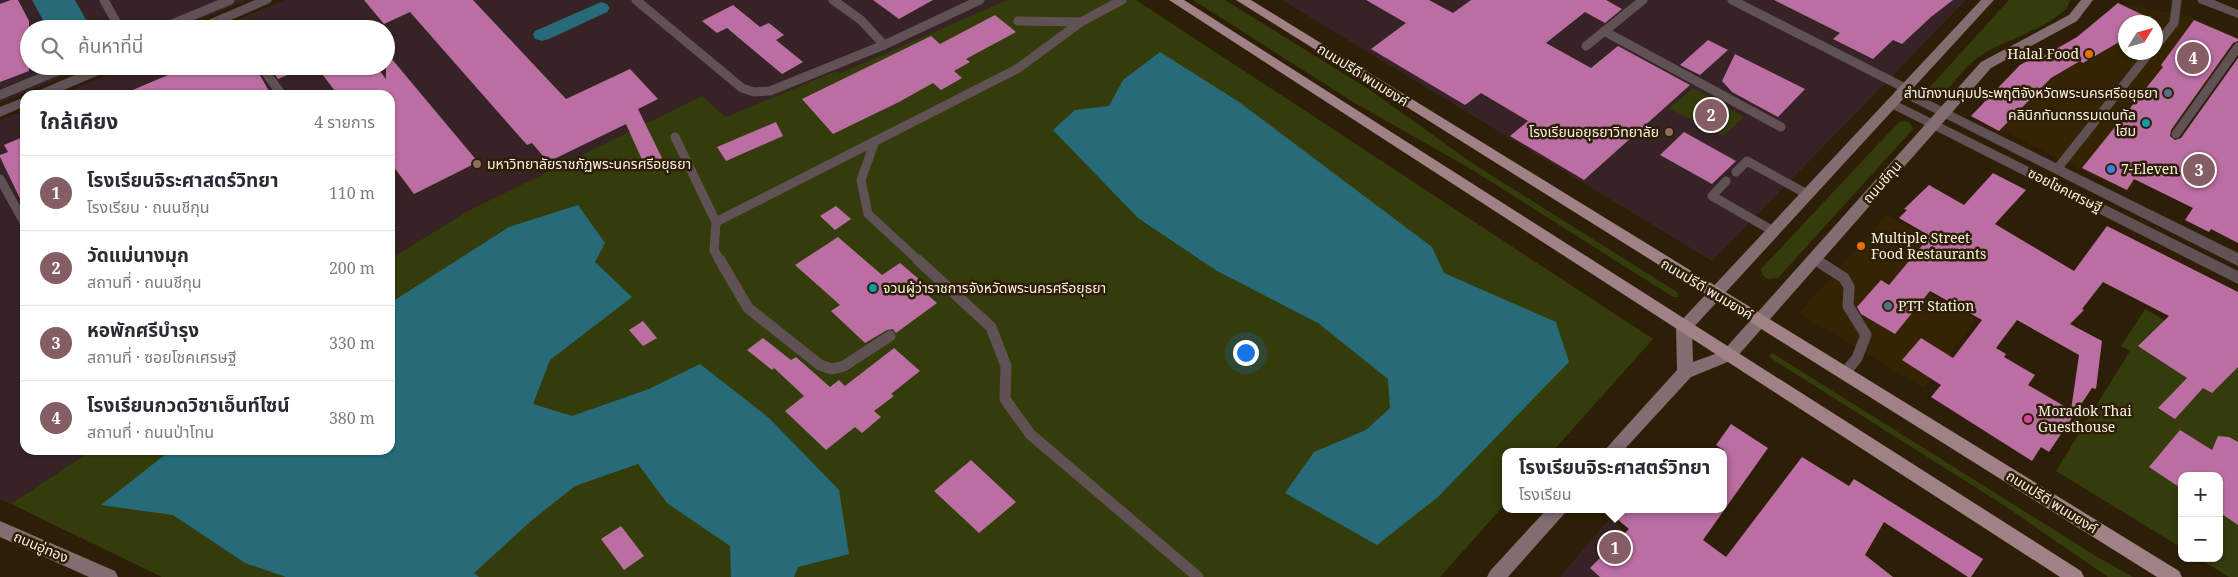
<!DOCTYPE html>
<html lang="th">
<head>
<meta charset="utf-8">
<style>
  :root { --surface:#fff; --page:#f7f7f7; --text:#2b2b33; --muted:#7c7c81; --line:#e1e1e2; --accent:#855d64 }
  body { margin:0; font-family:"Noto Serif","Noto Sans Thai",serif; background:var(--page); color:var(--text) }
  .controls { position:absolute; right:15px; bottom:15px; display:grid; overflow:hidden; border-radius:10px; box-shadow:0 1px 4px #0004 }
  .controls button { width:45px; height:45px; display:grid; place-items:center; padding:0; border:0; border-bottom:1px solid var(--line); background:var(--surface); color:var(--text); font:25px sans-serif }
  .compass { position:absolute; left:2118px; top:15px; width:45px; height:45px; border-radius:50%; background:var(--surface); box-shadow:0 1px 4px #0004; rotate:53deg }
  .you { position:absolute; left:1245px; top:352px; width:18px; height:18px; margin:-12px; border:4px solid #fff; border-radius:50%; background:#1a73e8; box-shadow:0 0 0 8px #1a73e833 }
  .badge { display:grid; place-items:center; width:32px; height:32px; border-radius:50%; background:var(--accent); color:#fff; font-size:16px; font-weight:700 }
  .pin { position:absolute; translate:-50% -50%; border:2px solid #fff; box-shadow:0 1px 5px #0006 }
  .popup { position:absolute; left:1502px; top:448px; width:225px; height:65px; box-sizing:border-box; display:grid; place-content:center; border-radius:10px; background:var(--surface); filter:drop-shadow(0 1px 4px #0005); font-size:16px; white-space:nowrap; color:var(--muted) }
  .popup b { font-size:19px; color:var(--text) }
  .popup::after { content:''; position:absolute; left:50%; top:100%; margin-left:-10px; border:10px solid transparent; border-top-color:var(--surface) }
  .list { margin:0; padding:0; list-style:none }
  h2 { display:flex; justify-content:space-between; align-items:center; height:65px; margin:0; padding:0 20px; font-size:21px }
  h2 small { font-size:16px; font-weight:400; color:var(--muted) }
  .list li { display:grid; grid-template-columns:32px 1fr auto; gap:15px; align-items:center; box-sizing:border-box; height:75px; padding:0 20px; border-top:1px solid var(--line) }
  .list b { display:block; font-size:19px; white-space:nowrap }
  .list p { margin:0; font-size:16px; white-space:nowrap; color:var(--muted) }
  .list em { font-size:16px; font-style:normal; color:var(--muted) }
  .icon { flex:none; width:28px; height:28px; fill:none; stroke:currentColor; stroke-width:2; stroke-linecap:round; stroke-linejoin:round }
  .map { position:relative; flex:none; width:2238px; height:577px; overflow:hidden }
  .search { position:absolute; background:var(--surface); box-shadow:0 1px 4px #0004; left:20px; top:20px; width:375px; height:55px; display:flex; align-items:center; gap:12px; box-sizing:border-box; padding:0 18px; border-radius:28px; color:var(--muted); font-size:19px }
  .panel { position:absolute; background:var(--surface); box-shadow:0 1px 4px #0004; left:20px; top:90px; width:375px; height:365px; border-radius:15px }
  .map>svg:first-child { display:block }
</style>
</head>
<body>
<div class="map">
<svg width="2238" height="577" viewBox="0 0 2238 577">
  <rect width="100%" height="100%" fill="#2d1f07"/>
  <g fill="#352403" fill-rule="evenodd">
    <path d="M 2116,3 L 2188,16 L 2238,37 L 2238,40 L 2128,193 L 1971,115 L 2016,69 L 2084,32 ZM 2126,22 L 2156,22 L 2156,52 L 2126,52 Z"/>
    <polygon points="1887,215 1954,253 1924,290 1976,320 1924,388 1799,313"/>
  </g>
  <g fill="#372326">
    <polygon points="0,0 246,0 178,29 29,29 29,66 88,66 0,103"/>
    <polygon points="284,0 1007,0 839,73 836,71 726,117 702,96 468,211 390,259 390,95 60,95 128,66 386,66 386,29 216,29"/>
    <polygon points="1282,0 1966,0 1712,261"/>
    <polygon points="25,110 25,450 92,450 11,504 0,499 0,121"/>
    <polygon points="1609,519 1682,577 1560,577"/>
  </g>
  <g fill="#343c0c">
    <polygon points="1007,0 1136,0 1653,339 1552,452 1506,452 1506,503 1440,577 162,577 11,504 92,450 390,450 390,259 468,211 702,96 726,117 836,71 840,73"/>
    <polygon points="1193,0 1225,0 1370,90 1475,165 1677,292 1679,297 1673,297 1471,169 1353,102"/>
    <path d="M 2009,0 L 2070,0 C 2067,22 2001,42 1983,54 C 1967,64 1954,82 1942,96 C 1936,97 1930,95 1928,89 Z"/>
    <polygon points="1693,88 1744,117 1723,136 1669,108"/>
    <polygon points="1903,121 1909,122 1913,129 1778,278 1767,279 1762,274 1761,269 1899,122"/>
    <polygon points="2145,309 2238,363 2238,577 2229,577 2198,558 2219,558 2219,476 2182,476 2182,548 2056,471 2130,351 2121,346"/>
    <polygon points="1772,353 2099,558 2133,577 2108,577 2002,504 1772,359 1769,356"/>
  </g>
  <g fill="#276b79">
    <polygon points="32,0 75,0 91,29 48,29"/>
    <polygon points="1160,52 1239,102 1432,247 1444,273 1556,322 1569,362 1438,497 1377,545 1285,493 1314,452 1366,430 1390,408 1388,379 1318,323 1217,271 1138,218 1053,130 1075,110 1109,106 1123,80"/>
    <polygon points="578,205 605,243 595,262 632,297 550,360 533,404 572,416 649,389 700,364 769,418 839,490 849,554 798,567 794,577 731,577 730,546 667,503 638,464 575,486 531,521 474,573 479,577 286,577 245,563 173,515 101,505 171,450 390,450 390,303 509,227"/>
  </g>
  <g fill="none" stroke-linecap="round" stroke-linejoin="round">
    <polygon fill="#276b79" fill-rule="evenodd" points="601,2 607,4 610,8 607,12 549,39 542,41 535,39 533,35 535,31"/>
  </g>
  <g fill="#bb6ea2" fill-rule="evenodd">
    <polygon points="11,0 18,0 29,21 29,71 0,82 0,4"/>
    <polygon points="364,0 473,0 566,99 630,69 658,99 638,109 662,158 644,164 626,124 548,162 532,143 527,145 410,12 384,24"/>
    <polygon points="873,0 933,0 899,19"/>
    <polygon points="1366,0 1429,0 1453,13 1471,0 1606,0 1622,9 1605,23 1585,12 1546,43 1591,68 1618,46 1690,85 1584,180 1510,136 1528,121 1481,93 1465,105 1371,49 1406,23"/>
    <polygon points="1774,0 1953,0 1931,17 1902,44 1893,40 1873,59 1833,39 1840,33"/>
    <polygon points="2118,3 2145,16 2138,22 2126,22 2126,38 2083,63 2080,61 2051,78 1999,131 1971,116 2020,65 2040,54 2044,56 2077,37"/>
    <polygon points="733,5 760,27 769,23 784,35 776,40 803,62 782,74 727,28 717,33 702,21"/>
    <polygon points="995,15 1016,32 966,59 970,62 954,71 962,78 941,90 933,83 899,102 833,134 802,99 931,36 940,44"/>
    <polygon points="2194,20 2238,39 2238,41 2233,43 2171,130 2170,136 2175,140 2181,138 2238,58 2238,243 2211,229 2209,232 2185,220 2193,208 2134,179 2127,190 2082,168 2163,67 2161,65"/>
    <polygon points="1708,40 1728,50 1700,75 1680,65"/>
    <polygon points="386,52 478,162 414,194 390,162 390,95 338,95 316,66 376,66 386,79"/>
    <polygon points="1735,54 1805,89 1778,117 1732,92 1722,81"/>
    <polygon points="189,66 255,66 271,95 121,95"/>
    <polygon points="269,66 306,66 306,67 278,79"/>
    <polygon points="776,122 783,136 726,161 717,147"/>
    <polygon points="1684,132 1736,161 1712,184 1660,155"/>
    <polygon points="25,136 25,209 0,157 0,155 8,152 4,145"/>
    <path d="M 1993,173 L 2026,190 L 1995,224 L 2074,271 L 2107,226 L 2238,292 L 2238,367 L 2212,393 L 2203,388 L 2175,419 L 2158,408 L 2187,378 L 2138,346 L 2169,316 L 2103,282 L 2082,309 L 2084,310 L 2070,324 L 2102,341 L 2096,389 L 2092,388 L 2049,452 L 2041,447 L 2032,461 L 1931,397 L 1941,385 L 1902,360 L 1921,338 L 1953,358 L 1982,320 L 1930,291 L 1895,334 L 1861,314 L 1857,307 L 1881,280 L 1889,285 L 1930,236 L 1899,218 L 1907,210 L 1904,209 L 1929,185 L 1964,205 ZM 2017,320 L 2079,355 L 2071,410 L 2028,385 L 2035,375 L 2004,357 L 2006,354 L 1996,348 Z"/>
    <polygon points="836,206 851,219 835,230 820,216"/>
    <polygon points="838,237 882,275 900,263 927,286 922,290 937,303 896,333 893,329 887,330 865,343 831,311 840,305 795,265"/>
    <polygon points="643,321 657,338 643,346 629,330"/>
    <polygon points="763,338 791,360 796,357 830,387 839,380 845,386 894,348 920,371 891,394 894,396 874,411 881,417 862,433 855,427 826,450 785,411 804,396 774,368 772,370 747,350"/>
    <polygon points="1731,424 1768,448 1703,540 1726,557 1802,457 1849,486 1854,479 1983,559 1971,577 1968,577 1884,522 1865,555 1893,577 1600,577 1590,568 1629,529 1605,509 1724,509 1724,450 1716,445"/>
    <polygon points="2180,430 2212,450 2218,436 2229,437 2238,442 2238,525 2219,512 2219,476 2182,476 2182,489 2149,467"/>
    <polygon points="971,460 1016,502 979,533 934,491"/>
    <polygon points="621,526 644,556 624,570 601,539"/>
  </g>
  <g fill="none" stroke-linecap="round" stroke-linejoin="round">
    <g stroke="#605254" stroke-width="9">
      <polyline points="104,0 120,29"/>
      <polyline points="636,0 742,88 754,92 770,91 884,45 980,0"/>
      <polyline points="833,0 861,20 884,45"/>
      <polyline points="1732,0 1905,88"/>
      <polyline points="224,18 232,29"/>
      <polyline points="1018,21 1081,22"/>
      <polyline points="160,29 230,0"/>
      <polyline points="1604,31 1781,127"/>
      <polyline points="1586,46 1643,0"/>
      <polyline points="2156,46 2174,23 2177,0"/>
      <polyline points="261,66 282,95"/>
      <polyline points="0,95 69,66"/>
      <polyline points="2176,134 2238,47"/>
      <polyline points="675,137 716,222 714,250 720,261"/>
      <polyline points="875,141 861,180 868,214 919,261"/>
      <polyline points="2057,169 2150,52"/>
      <polyline points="1736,172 1747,161 1807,194"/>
      <polyline points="0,179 25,224"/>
      <polyline points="1726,181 1712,196 1773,231"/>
      <polyline points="716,222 1017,69 1081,22 1122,0"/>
      <polyline points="1815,259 1818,261"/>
    </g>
    <g stroke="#605254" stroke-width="11">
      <polyline points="720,260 748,308 820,365 832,369 844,366 890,336"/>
      <polyline points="918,260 991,327 1006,366 1005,399 1030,434 1198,577"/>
      <polyline points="1816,260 1844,278 1849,287 1848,306 1866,335 1857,358 1845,373"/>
    </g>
    <g fill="#605254" fill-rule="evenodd">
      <polygon points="255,0 272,0 270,3 210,29 192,29 194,26"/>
      <polygon points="96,66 114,66 113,69 52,95 33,95 35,92"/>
      <polygon points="1902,87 2238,253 2238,266 1897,94 1895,91"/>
      <polygon points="25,97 25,106 0,117 0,107"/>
      <polygon points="1892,99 2238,271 2238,284 1887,106 1885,103 1887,100"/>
    </g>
    <polygon fill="#605254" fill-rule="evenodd" points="2197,0 2214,0 2238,10 2238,18 2199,3"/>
    <g fill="#836d70" fill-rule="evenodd">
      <polygon points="1981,0 1994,0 1692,329 1693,362 1723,351 1981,62 2069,15 2081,0 2093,0 2077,21 1991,68 1735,359 1691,377 1622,452 1603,452 1677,370 1676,327 1679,323"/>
      <polygon points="1547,509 1566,509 1564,514 1508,577 1487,577 1490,571"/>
      <polygon points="0,521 115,571 118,577 89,577 0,537"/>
    </g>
    <g fill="#9f8186" fill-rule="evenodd">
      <polygon points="1169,0 1184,0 2081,571 2084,577 2060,577"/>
      <polygon points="1236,0 1251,0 2179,571 2182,577 2157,577"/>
    </g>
  </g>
  <g fill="#e8710a" stroke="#2d1f07" stroke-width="2">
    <circle cx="2089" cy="54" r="5"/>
    <circle cx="1861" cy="246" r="5"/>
  </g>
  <g fill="#5c6f8a" stroke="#2d1f07" stroke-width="2">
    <circle cx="2168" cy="93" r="5"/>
    <circle cx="1888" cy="306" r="5"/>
  </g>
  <g fill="#0f9aa8" stroke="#2d1f07" stroke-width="2">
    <circle cx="2146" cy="123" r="5"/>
    <circle cx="873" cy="288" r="5"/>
  </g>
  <g fill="#8d6e63" stroke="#2d1f07" stroke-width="2">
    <circle cx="1669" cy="132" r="5"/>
    <circle cx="477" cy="164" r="5"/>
  </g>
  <circle fill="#3f7fe0" stroke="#2d1f07" stroke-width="2" cx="2111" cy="169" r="5"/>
  <circle fill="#d1479c" stroke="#2d1f07" stroke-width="2" cx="2028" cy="419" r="5"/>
  <g text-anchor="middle" stroke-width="5" stroke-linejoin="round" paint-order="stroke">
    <g font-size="14" fill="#fbf1e3" stroke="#2d1f07" text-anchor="start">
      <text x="2079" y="59" text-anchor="end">Halal Food</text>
      <text x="2158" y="98" text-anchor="end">สำนักงานคุมประพฤติจังหวัดพระนครศรีอยุธยา</text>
      <text x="2136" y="120" text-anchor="end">คลินิกทันตกรรมเดนทัล<tspan x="2136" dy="16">โฮม</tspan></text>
      <text x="1659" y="137" text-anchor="end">โรงเรียนอยุธยาวิทยาลัย</text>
      <text x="487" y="169">มหาวิทยาลัยราชภัฏพระนครศรีอยุธยา</text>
      <text x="2121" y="174">7-Eleven</text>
      <text x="1871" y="243">Multiple Street<tspan x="1871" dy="16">Food Restaurants</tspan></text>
      <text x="883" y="293">จวนผู้ว่าราชการจังหวัดพระนครศรีอยุธยา</text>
      <text x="1898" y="311">PTT Station</text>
      <text x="2038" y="416">Moradok Thai<tspan x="2038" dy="16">Guesthouse</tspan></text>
    </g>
    <g font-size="14" fill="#fbf1e3" stroke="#2d1f07">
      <text transform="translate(1363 75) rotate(32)" y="5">ถนนปรีดี พนมยงค์</text>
      <text transform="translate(1882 182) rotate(-49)" y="5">ถนนชีกุน</text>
      <text transform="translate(2065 190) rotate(27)" y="5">ซอยโชคเศรษฐี</text>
      <text transform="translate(1707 289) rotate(31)" y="5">ถนนปรีดี พนมยงค์</text>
      <text transform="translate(2052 502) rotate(32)" y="5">ถนนปรีดี พนมยงค์</text>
      <text transform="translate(41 547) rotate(23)" y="5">ถนนอู่ทอง</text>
    </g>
  </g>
</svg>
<div class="controls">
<button>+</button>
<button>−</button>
</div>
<svg class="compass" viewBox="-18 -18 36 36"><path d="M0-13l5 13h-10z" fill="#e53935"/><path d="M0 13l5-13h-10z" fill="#7c7c81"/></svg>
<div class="you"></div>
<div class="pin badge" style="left:1615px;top:548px">1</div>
<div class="popup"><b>โรงเรียนจิระศาสตร์วิทยา</b>โรงเรียน</div>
<div class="pin badge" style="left:1711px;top:115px">2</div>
<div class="pin badge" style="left:2199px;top:170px">3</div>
<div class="pin badge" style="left:2193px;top:58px">4</div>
<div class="search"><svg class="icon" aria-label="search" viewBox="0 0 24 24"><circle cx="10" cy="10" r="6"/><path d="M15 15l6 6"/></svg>ค้นหาที่นี่</div>
<section class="panel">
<h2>ใกล้เคียง<small>4 รายการ</small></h2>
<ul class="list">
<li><span class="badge">1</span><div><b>โรงเรียนจิระศาสตร์วิทยา</b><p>โรงเรียน · ถนนชีกุน</p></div><em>110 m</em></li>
<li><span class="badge">2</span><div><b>วัดแม่นางมุก</b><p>สถานที่ · ถนนชีกุน</p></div><em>200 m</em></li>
<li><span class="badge">3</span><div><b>หอพักศรีบำรุง</b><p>สถานที่ · ซอยโชคเศรษฐี</p></div><em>330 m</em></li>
<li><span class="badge">4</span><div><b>โรงเรียนกวดวิชาเอ็นท์ไซน์</b><p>สถานที่ · ถนนป่าโทน</p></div><em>380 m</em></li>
</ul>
</section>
</div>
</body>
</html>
